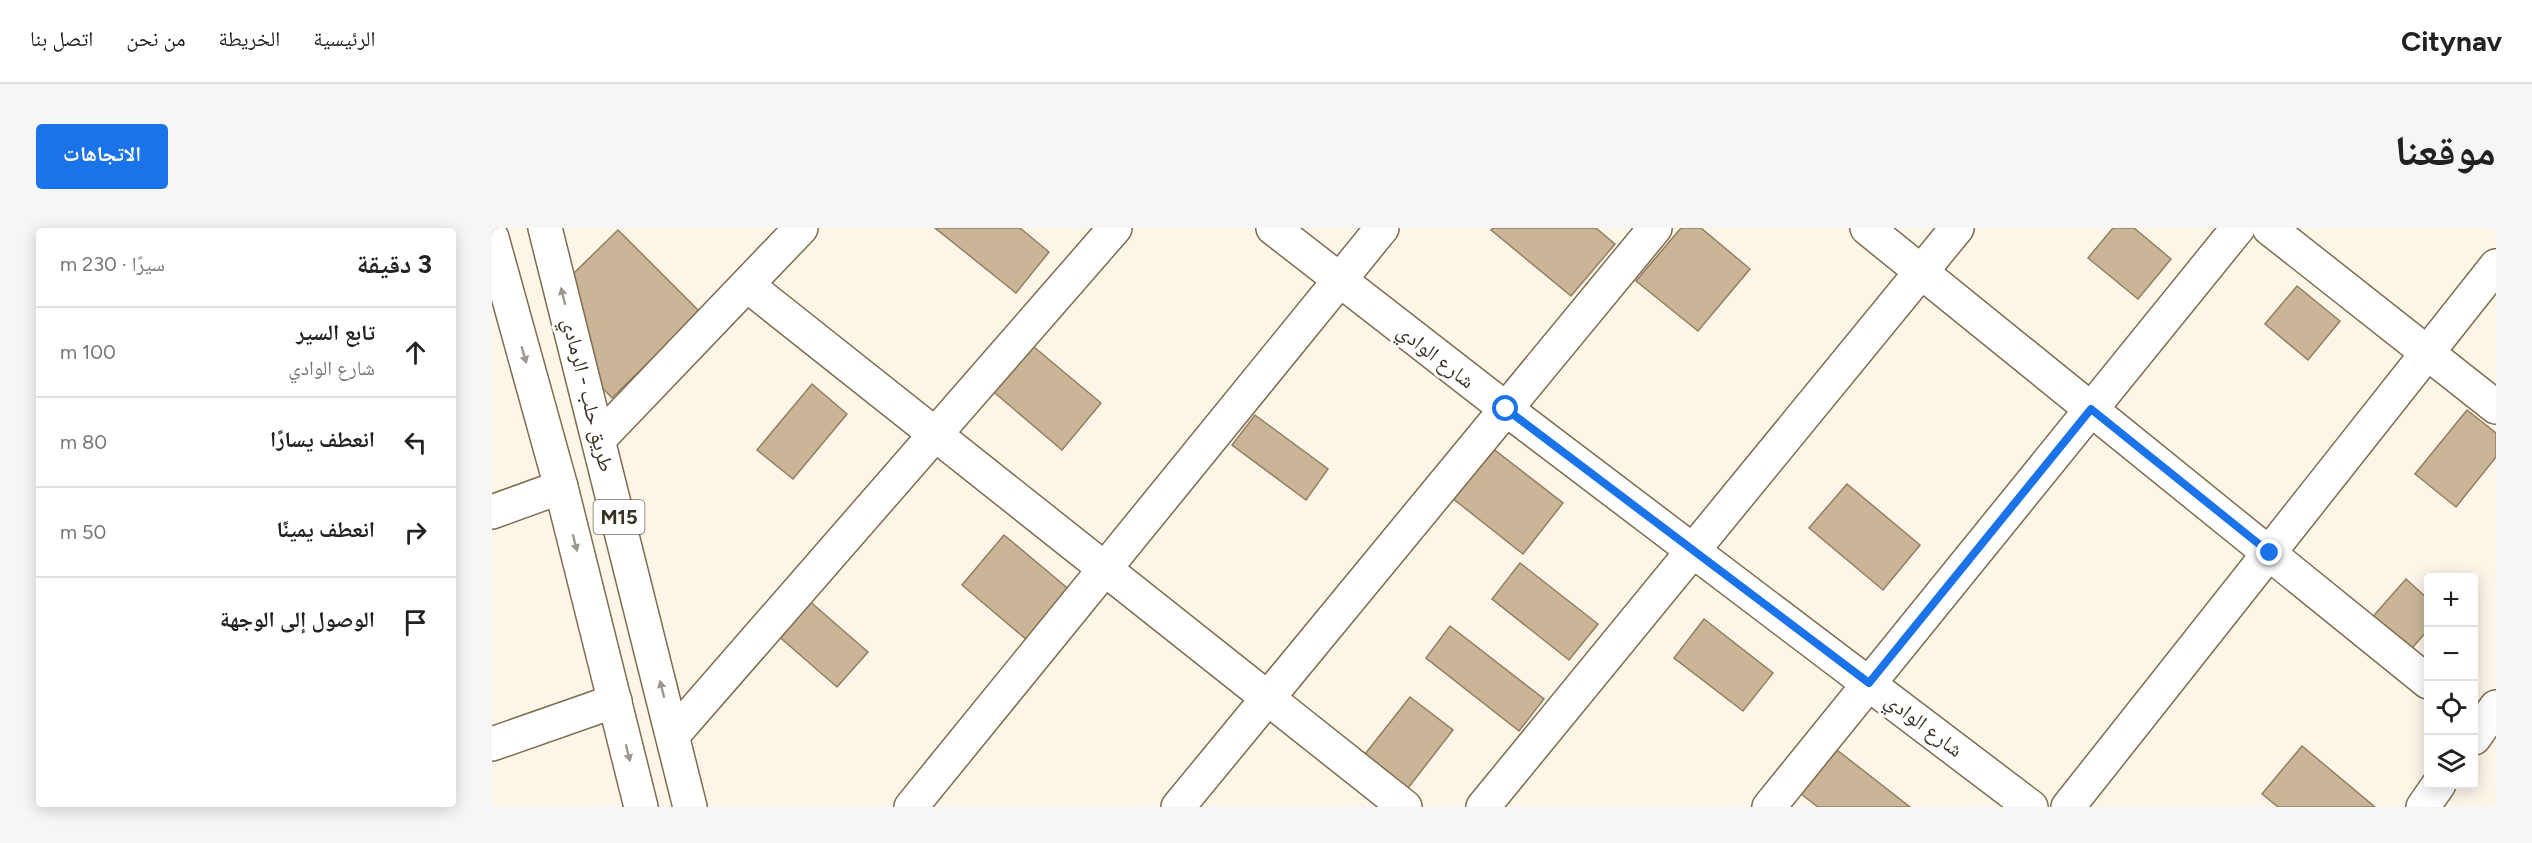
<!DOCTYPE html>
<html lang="ar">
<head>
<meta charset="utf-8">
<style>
  :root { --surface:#fff; --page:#f6f6f6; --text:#222; --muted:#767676; --line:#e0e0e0; --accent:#1a73e8 }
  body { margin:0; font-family:Figtree,"Noto Naskh Arabic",sans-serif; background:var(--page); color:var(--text); direction:rtl }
  .controls { position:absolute; right:18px; bottom:18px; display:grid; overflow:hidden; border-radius:6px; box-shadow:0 3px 15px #0003 }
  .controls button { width:54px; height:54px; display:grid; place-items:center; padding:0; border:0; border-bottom:2px solid var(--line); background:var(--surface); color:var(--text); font:30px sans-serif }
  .stop { position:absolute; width:18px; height:18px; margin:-14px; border:4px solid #1a73e8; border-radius:50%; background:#fff }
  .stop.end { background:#1a73e8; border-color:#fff; box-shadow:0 2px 6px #0008 }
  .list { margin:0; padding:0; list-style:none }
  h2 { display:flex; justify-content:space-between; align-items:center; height:78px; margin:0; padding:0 24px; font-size:26px }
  h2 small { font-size:20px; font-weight:400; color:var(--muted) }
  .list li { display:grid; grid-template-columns:39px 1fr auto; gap:18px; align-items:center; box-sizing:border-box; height:90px; padding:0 24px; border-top:2px solid var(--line) }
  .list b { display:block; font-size:22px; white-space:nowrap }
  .list p { margin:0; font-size:20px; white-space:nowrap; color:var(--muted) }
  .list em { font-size:20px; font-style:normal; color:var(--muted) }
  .icon { flex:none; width:33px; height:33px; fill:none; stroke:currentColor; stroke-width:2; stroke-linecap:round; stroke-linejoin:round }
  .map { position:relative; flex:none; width:2004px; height:579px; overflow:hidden; direction:ltr; border-radius:6px }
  header { display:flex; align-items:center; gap:36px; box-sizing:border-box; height:84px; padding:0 30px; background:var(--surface); border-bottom:2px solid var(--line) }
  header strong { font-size:28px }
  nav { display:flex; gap:33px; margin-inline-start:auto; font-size:21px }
  .intro { display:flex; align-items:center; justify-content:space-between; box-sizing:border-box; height:144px; padding:0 36px }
  h1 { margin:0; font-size:42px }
  .button { padding:15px 27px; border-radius:6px; background:var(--accent); color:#fff; font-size:21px; font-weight:700 }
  main { display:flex; gap:36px; padding:0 36px }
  aside { flex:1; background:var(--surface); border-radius:6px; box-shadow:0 3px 15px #0003 }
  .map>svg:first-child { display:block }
</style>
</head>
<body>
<header>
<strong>Citynav</strong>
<nav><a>الرئيسية</a><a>الخريطة</a><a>من نحن</a><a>اتصل بنا</a></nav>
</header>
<div class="intro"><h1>موقعنا</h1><a class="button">الاتجاهات</a></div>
<main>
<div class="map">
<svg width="2004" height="579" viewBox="0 0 2004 579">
  <rect width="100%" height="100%" fill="#fdf5e8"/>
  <g fill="#cab696" stroke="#927f60" stroke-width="1.5">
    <polygon points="443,0 528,0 557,24 524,65"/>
    <polygon points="1001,0 1104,0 1123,16 1079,68 999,2"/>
    <polygon points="1189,0 1209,0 1258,41 1206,103 1144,53"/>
    <polygon points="1621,0 1642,0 1679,31 1646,71 1596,30"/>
    <polygon points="126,2 208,84 120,170 97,146 82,45"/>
    <polygon points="1805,58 1848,93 1816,132 1773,96"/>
    <polygon points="536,114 609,175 570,222 497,160"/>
    <polygon points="320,156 355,186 301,251 265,222"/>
    <polygon points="1975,182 2004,205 2004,229 1964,279 1923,246"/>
    <polygon points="763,187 836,241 814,272 740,217"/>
    <polygon points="995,216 1071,275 1031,326 955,266"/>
    <polygon points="1355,256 1428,317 1391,362 1317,300"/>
    <polygon points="512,307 579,363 536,413 470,357"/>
    <polygon points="1028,335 1106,396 1077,432 1000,371"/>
    <polygon points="1914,351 1936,371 1936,402 1914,427 1877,393"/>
    <polygon points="315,371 376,424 345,459 284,406"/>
    <polygon points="1212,391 1281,445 1251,483 1182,430"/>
    <polygon points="958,398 1052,471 1027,503 934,430"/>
    <polygon points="918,469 961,502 913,564 870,530"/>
    <polygon points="1810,518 1883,579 1786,579 1770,566"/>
    <polygon points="1345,522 1418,579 1326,579 1309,566"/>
  </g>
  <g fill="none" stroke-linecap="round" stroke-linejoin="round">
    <defs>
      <g id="minor">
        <polyline points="1375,0 1936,454"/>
        <polyline points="1777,0 2004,179"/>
        <polyline points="255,57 913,579"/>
        <polyline points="107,211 309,0"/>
        <polyline points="0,284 69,259"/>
        <polyline points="182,506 623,0"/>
        <polyline points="1982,510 2004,479"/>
        <polyline points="0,516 123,473"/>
        <polyline points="419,579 890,0"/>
        <polyline points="686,579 1163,0"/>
        <polyline points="991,579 1465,0"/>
        <polyline points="1277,579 1746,0"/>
        <polyline points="1576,579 2004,38"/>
        <polyline points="1931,579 1947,556"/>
      </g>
      <polyline id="tertiary" points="781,0 1014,181 1539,579"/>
      <g id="trunk">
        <polyline points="53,0 198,579"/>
        <polyline points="0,10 69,259 149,579"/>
      </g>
    </defs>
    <use href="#minor" stroke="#7f6c4f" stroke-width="36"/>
    <use href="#tertiary" stroke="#7f6c4f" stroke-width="36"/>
    <use href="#trunk" stroke="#7f6c4f" stroke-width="36"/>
    <use href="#minor" stroke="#fff" stroke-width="33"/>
    <use href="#tertiary" stroke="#fff" stroke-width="33"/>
    <use href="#trunk" stroke="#fff" stroke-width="33"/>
  </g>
  <defs><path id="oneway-solid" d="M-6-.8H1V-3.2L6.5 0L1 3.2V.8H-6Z" transform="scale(1.5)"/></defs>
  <g fill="#9c9891">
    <use href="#oneway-solid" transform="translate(71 68) rotate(-104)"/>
    <use href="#oneway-solid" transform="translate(32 127) rotate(74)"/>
    <use href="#oneway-solid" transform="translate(83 315) rotate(76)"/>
    <use href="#oneway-solid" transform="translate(170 461) rotate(-104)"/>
    <use href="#oneway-solid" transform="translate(136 525) rotate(76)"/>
  </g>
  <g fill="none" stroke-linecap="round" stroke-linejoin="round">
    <polyline stroke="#1a73e8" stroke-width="8" points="1014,181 1377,455 1599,181 1778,325"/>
  </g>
  <g text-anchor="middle" stroke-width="6" stroke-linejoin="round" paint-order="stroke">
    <rect fill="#fff" stroke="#746e65" stroke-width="1.5" x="101.5" y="272" width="51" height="34" rx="4.5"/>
    <g font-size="20" font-weight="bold" fill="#383023">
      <text x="127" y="296">M15</text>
    </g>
    <g font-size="21" fill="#383023" stroke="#fff">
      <text transform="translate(944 128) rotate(38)" y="7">شارع الوادي</text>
      <text transform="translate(96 167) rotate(76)" y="7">طريق حلب - الرمادي</text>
      <text transform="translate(1432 497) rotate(37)" y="7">شارع الوادي</text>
    </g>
  </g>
</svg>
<div class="controls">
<button>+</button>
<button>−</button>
<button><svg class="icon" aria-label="locate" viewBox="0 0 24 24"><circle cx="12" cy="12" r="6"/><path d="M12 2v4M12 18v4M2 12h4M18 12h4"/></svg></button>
<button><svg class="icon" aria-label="layers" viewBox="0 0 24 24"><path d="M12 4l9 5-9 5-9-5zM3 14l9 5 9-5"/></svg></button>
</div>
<div class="stop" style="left:1014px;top:181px"></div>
<div class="stop end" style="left:1778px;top:325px"></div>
</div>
<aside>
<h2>3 دقيقة<small>سيرًا · 230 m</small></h2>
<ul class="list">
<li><svg class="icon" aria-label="ahead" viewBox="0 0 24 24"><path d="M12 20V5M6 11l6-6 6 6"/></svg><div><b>تابع السير</b><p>شارع الوادي</p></div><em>100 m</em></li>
<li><svg class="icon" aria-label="left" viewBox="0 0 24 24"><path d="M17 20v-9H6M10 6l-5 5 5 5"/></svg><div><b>انعطف يسارًا</b></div><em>80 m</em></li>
<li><svg class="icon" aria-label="right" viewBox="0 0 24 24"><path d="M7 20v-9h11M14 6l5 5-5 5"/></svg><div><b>انعطف يمينًا</b></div><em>50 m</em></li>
<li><svg class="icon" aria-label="arrive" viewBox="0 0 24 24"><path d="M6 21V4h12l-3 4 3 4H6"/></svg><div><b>الوصول إلى الوجهة</b></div></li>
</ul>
</aside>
</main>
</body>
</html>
